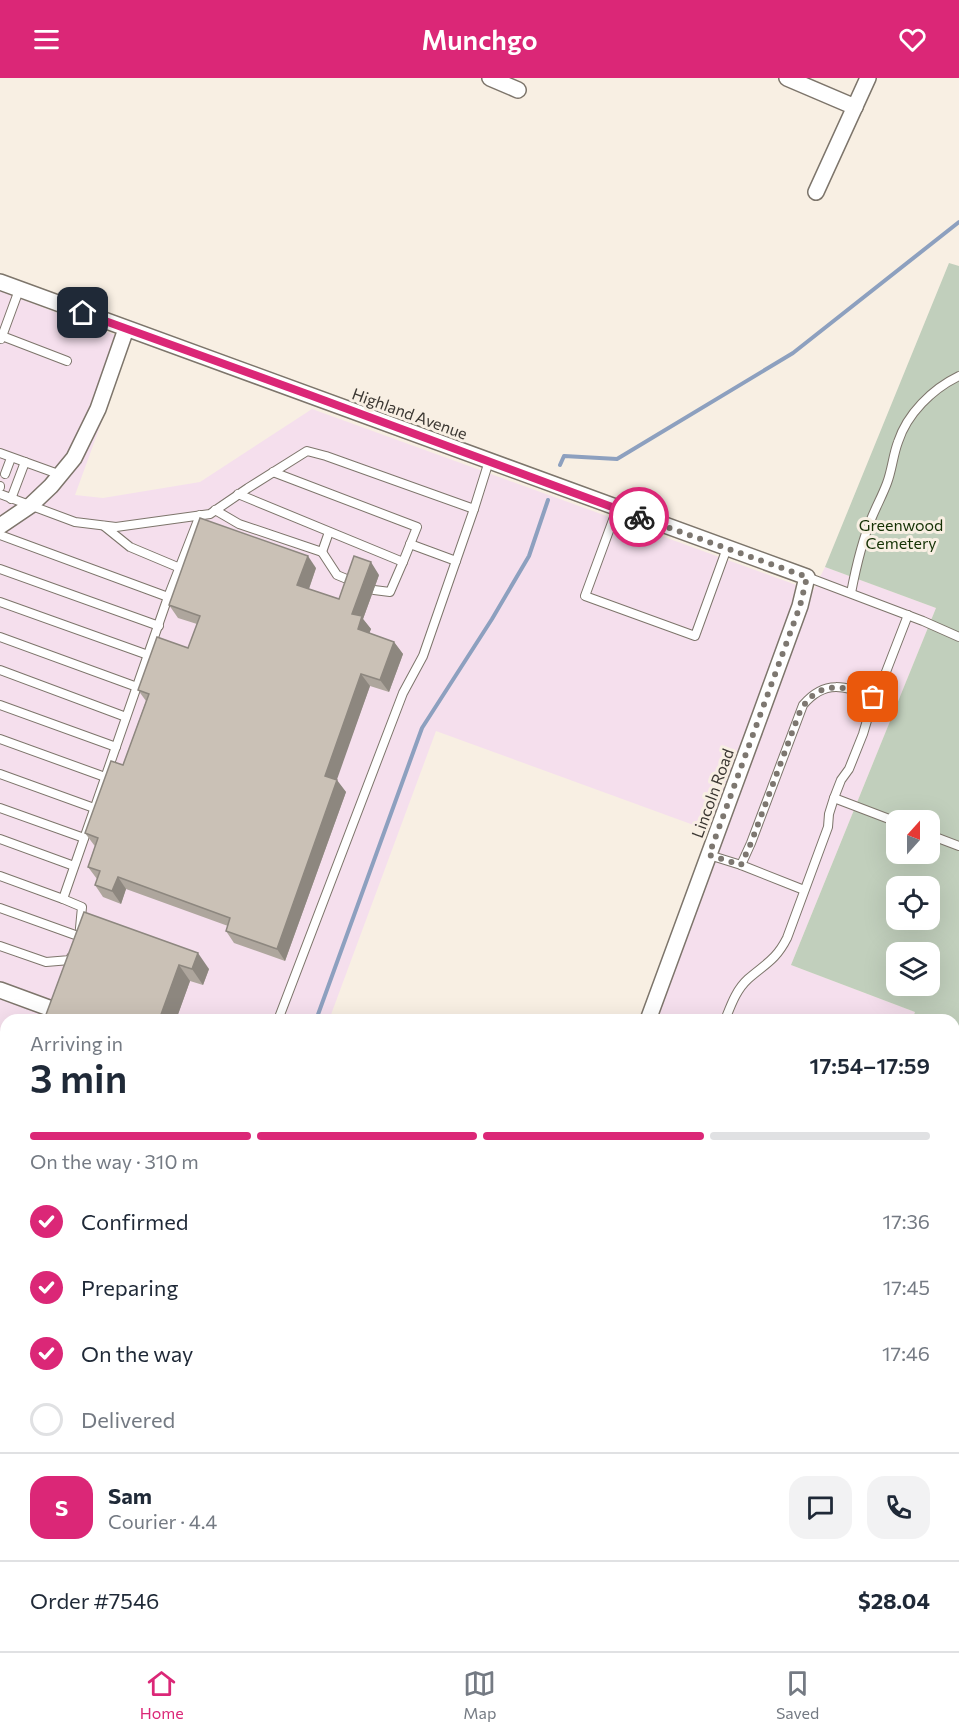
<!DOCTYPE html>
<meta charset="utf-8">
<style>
body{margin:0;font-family:Commissioner,sans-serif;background:#f2f2f3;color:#1f2937;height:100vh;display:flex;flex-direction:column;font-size:22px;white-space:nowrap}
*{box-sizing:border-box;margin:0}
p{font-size:20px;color:#747a83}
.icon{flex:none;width:33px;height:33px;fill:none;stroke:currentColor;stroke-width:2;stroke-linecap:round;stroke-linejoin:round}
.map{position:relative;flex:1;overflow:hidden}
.details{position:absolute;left:0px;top:936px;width:960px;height:638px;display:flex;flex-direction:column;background:#fff;border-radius:18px 18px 0 0;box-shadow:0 6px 24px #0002}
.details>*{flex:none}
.needle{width:39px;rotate:21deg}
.buttons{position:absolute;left:886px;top:732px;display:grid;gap:12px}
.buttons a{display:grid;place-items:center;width:54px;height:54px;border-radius:12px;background:#fff;box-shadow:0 6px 24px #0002;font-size:30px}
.pin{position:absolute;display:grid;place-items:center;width:51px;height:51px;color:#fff;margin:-26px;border-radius:12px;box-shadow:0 3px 9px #0006}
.courier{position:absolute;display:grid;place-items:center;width:60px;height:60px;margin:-30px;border:4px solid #db2777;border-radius:50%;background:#fff;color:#222;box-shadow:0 2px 8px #0007}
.overview em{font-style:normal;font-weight:600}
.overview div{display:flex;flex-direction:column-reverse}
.overview{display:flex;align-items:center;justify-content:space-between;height:102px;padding:0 30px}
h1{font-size:39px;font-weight:600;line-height:45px}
.bar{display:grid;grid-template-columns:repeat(4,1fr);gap:9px 6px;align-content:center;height:72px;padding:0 30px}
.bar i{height:8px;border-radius:4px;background:#e0e1e3}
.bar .current{background:#db2777}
.bar p{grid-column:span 4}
.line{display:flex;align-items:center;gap:15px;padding:0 30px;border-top:2px solid #e0e1e3}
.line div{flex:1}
.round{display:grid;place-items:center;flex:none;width:63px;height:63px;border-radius:18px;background:#f2f2f3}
ol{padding:0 30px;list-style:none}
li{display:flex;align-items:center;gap:18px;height:66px}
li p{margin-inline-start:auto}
li .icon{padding:6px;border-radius:50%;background:#db2777;color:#fff;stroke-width:4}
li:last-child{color:#747a83}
li i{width:33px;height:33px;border:3px solid #e0e1e3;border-radius:50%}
header{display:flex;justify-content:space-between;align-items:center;height:78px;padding:0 30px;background:#db2777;color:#fff;font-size:27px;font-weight:600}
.dock{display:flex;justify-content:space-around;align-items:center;height:84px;border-top:2px solid #e0e1e3;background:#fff;font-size:16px;color:#747a83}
.dock a{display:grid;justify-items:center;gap:3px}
.dock .current{color:#db2777}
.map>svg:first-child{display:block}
</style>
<header><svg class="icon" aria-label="menu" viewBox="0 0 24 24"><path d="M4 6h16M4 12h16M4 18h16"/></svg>Munchgo<svg class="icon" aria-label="heart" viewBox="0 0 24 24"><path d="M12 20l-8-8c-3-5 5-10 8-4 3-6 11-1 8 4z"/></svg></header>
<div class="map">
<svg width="959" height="1573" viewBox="0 0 959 1573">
<rect width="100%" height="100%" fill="#f8efe3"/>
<polygon fill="#f5dfed" points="0,213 131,263 75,417 103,420 200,404 312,331 813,513 825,489 936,530 791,887 915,934 912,942 639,942 710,753 436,653 329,942 6,942 6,1331 0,1346"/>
<polygon fill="#f2e0f1" points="345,1568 426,1568 423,1573 356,1573"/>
<g fill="#c1cfbc" fill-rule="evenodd">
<path d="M949,185L959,188V1275L954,1274V942H912L915,934L791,887L936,530L825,489ZM897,742H930V776H897ZM897,808H930V842H897ZM897,874H930V908H897Z"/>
<polygon points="149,1568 344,1568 356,1573 147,1573"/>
<polygon points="426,1568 932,1568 945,1573 423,1573"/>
</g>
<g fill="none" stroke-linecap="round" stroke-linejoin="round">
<g stroke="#8da0bf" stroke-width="4">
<polyline points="560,387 564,378 617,381 793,275 959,144"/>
<polyline points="316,942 422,650 492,541 529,478 548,422"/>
<polyline points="0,1196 6,1199"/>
<polyline points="0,1320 6,1304"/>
</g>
<defs>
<g id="service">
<polyline points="2,258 67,283"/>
<polyline points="1,261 19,212"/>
<polyline points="0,375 61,397"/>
<polyline points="5,396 11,380"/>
<polyline points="0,409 0,408"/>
<polyline points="0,416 75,444 116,449 210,436 248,410 307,373 326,378 474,431 489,383"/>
<polyline points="238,416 403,484 417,449 273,394"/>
<polyline points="11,421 25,384"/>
<polyline points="617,431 585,518 695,558 727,470"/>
<polyline points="215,432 239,446 322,474 329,454"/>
<polyline points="104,448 130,469 180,490"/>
<polyline points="0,457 168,519 63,821 82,829 80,850"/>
<polyline points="410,466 456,483"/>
<polyline points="322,474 337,497 354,504"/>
<polyline points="0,491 159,548"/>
<polyline points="807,499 923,543 959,559"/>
<polyline points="374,512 390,514 403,484"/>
<path d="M851,515C856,489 862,463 872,439C877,427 883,416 887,405C892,392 893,377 898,364C907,336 932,311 959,298"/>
<polyline points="168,519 200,437"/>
<polyline points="0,524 148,577"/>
<polyline points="0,559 137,609"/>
<polyline points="0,592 126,639"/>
<polyline points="0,627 116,669"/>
<polyline points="0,661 105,699"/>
<polyline points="0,696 94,730"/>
<polyline points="834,720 897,744"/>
<polyline points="0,730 84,760"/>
<polyline points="930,757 959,768"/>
<polyline points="0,761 74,788"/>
<polyline points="709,777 741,787 804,812"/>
<path d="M741,787L751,765L803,627C825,601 845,608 873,619"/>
<polyline points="0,798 63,821"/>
<polyline points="0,830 78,858"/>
<polyline points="0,868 46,884 70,882 71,879"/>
<polyline points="278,942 403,615 423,578 474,431"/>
<path d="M725,942C731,927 736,912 748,901C765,886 776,882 787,860L828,749L829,736L834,720L841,702L849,691L863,656L878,605L884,599L908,537"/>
<polyline points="954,1037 959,1023"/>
<polyline points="0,1057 6,1047"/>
<polyline points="954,1112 959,1115"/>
<polyline points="0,1162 6,1161"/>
<polyline points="308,1568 308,1573"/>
<polyline points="680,1568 684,1573"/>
<polyline points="878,1568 888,1573"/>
<polyline points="177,1573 180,1568"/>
<polyline points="815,1573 816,1568"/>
</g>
<g id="minor">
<polyline points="490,0 518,12"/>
<polyline points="787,0 855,29"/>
<polyline points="816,114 868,0"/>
<polyline points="0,204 807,499 800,528 761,635 648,942"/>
<polyline points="0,448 31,427 51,408 74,380 98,331 126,251"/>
<polyline points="0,912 49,930"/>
<polyline points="411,1573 413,1568"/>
</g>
<g id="tertiary">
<polyline points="0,1344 6,1346"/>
<polyline points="360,1568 372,1573"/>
</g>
</defs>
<use href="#service" stroke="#7d756b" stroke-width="10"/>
<use href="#minor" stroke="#7d756b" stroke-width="18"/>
<use href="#tertiary" stroke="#7d756b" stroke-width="21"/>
<use href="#service" stroke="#fff" stroke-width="8"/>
<use href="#minor" stroke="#fff" stroke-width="15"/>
<use href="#tertiary" stroke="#fff" stroke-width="18"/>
</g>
<g fill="#aea69d">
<polygon points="316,490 309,511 339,521 379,497 363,541 371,551 369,555 394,564 403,576 389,614 370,608 336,702 346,714 285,883 234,865 226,853 228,848 126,811 121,826 103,819 95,807 97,801 88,789 95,768 94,767 85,755 123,687 146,623 138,612 188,570 197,546 178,540 169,527"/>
<polygon points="84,834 209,891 203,907 190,903 176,942 44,942"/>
<polygon points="6,1047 6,1116 0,1114 0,1063"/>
</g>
<g fill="#8d877f">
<polygon points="308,478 316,490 306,519 297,507"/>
<polygon points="371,484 379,497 363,541 371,551 366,564 358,551 352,536"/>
<polygon points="394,564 403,576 389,614 380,602"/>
<polygon points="361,596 370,608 334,710 325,698"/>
<polygon points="337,702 346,714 285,883 277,871"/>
<polygon points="118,799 126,811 121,826 112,813"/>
<polygon points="198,875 209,891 203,907 192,891"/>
<polygon points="179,887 190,903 176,942 159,942"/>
</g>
<g fill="#cac1b6" stroke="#8d877f" stroke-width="1.5">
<polygon points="200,440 308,478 297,507 339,521 354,478 371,484 352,536 362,538 358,551 394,564 380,602 361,596 325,698 337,702 277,871 226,853 230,840 118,799 112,813 95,807 100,793 88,789 98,760 85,755 111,683 123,687 149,616 138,612 157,559 188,570 200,538 169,527"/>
<polygon points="84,834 198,875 192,891 179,887 159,942 44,942"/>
<polygon points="6,1047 6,1104 0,1102 0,1063"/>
</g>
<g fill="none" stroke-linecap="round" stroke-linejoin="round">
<path stroke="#7d7770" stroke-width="6" stroke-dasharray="0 10.8" d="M639,439L807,499L800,528L709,777L741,787L751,765L799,636C816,601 843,607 873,619"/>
<polyline stroke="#db2777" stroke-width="8" points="83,235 307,316 639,439"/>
</g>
<g text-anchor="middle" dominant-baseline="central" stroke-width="6" stroke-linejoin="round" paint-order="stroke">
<g font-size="16" fill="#3b3732" stroke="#f8efe3">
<text transform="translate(410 335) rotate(20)">Highland Avenue</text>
<text transform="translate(712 715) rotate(-70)">Lincoln Road</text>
</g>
<g font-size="16" fill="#143104" stroke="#f8efe3">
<text x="901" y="446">Greenwood<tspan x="901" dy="18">Cemetery</tspan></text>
</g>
</g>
</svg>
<div class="buttons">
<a><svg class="needle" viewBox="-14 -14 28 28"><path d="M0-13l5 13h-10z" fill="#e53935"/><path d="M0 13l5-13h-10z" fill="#747a83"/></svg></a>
<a><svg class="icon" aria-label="locate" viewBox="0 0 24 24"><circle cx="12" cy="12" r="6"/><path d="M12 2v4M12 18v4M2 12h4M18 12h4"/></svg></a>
<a><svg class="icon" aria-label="layers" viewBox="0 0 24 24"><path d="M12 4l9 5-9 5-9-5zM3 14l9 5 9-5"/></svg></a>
</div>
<div class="pin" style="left:873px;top:619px;background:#ea580c"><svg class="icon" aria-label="bag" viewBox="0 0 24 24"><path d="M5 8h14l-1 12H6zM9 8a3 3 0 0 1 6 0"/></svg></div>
<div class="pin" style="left:83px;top:235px;background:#1f2937"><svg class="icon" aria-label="home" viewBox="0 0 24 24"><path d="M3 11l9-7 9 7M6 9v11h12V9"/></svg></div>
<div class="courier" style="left:639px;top:439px"><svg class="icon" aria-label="bike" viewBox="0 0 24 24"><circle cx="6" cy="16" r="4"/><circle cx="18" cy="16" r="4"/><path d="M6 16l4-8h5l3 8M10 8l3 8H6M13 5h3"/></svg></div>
<section class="details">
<div class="overview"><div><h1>3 min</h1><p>Arriving in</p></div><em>17:54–17:59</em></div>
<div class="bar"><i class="current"></i><i class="current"></i><i class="current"></i><i></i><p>On the way · 310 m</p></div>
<ol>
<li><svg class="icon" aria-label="check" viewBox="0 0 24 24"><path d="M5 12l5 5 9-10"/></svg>Confirmed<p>17:36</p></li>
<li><svg class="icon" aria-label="check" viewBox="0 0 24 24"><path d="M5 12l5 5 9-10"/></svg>Preparing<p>17:45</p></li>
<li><svg class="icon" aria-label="check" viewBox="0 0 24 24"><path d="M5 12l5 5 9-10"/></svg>On the way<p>17:46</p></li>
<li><i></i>Delivered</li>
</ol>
<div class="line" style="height:108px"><b class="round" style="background:#db2777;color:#fff">S</b><div><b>Sam</b><p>Courier · 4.4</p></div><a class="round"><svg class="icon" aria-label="chat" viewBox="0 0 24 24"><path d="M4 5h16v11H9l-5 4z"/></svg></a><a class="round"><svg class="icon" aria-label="phone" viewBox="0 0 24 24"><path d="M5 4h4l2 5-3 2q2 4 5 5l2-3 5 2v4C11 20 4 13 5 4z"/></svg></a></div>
<div class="line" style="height:78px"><div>Order #7546</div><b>$28.04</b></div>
</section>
</div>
<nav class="dock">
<a class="current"><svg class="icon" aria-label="home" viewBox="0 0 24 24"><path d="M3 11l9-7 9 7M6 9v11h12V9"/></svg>Home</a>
<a><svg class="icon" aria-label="map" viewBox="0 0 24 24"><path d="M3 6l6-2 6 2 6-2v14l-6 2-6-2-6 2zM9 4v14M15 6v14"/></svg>Map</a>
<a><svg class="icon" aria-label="saved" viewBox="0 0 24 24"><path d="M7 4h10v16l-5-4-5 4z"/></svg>Saved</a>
</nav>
